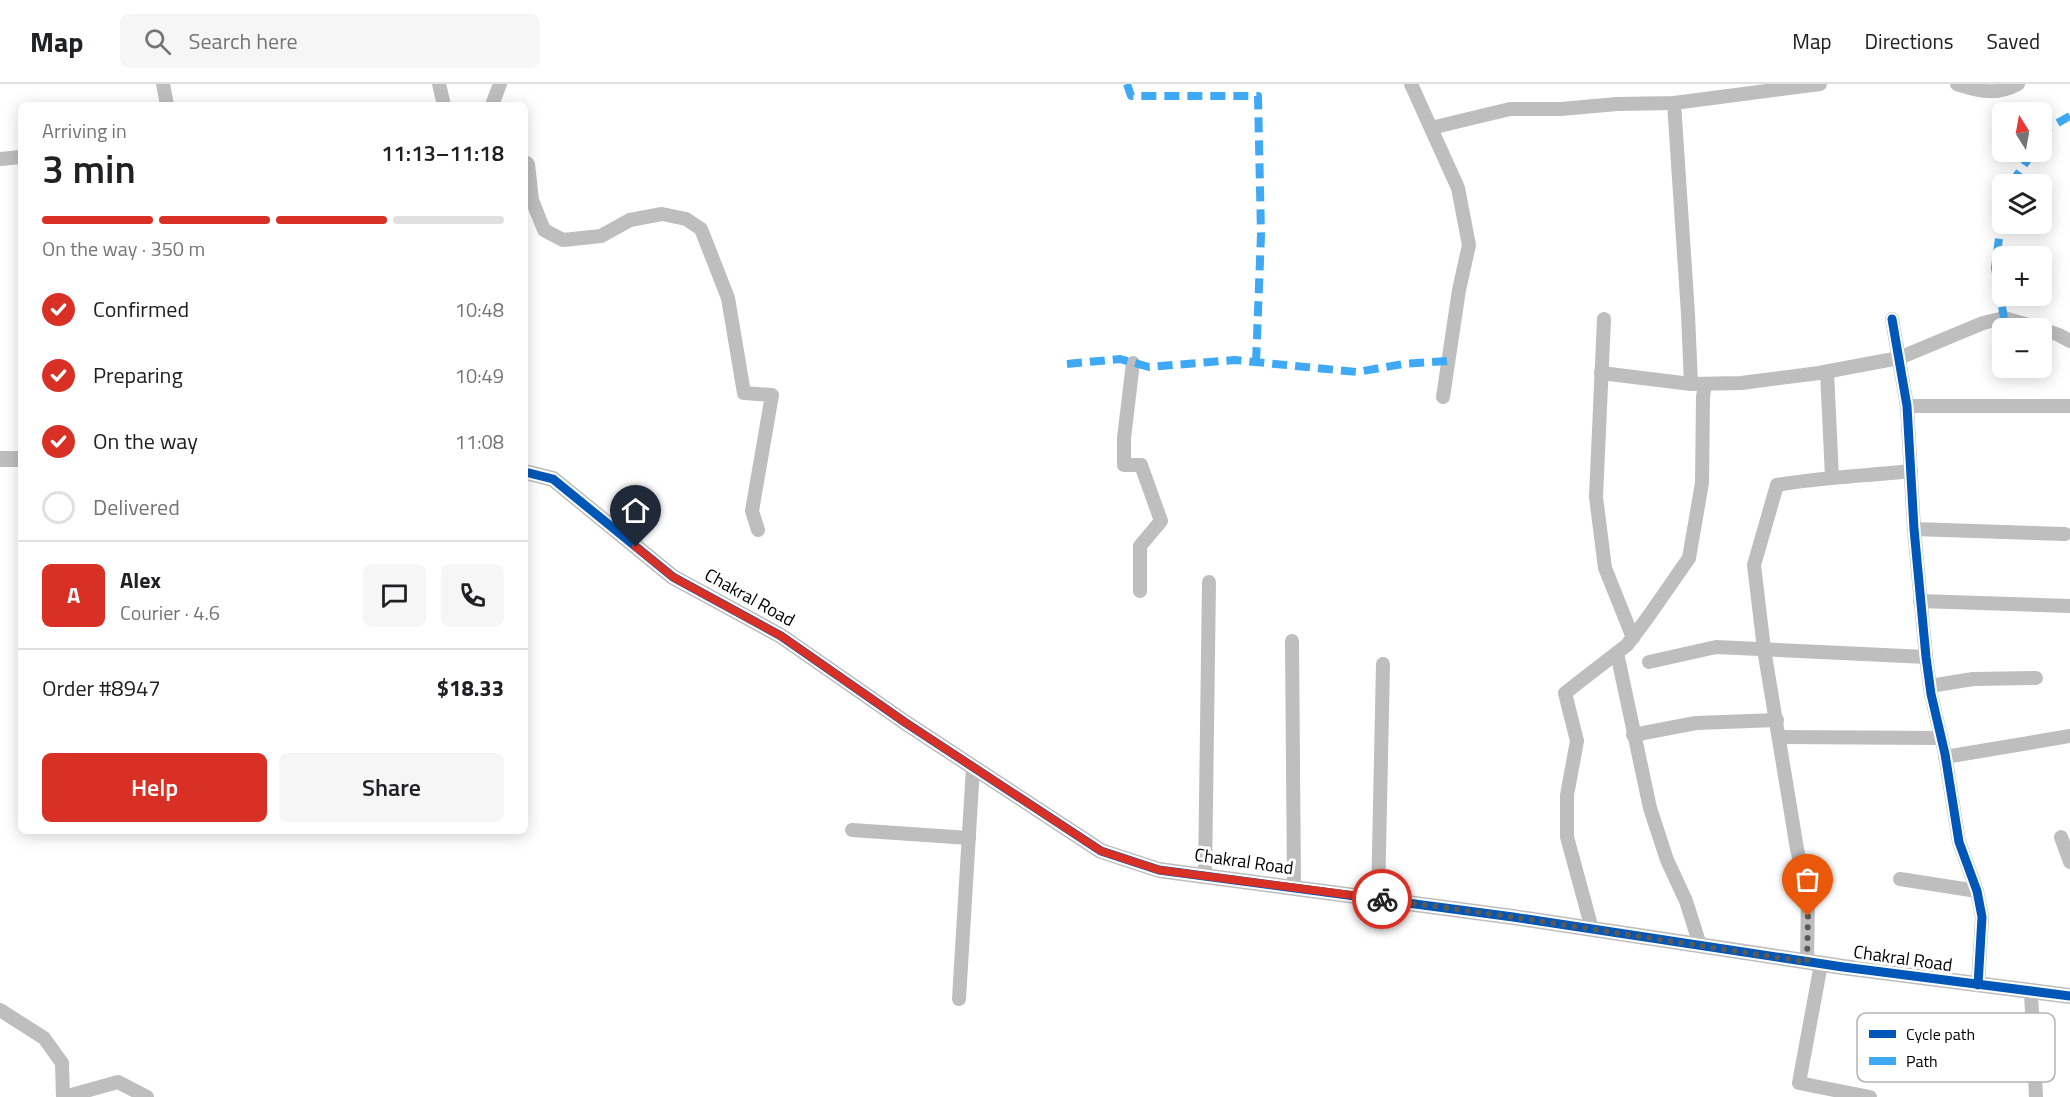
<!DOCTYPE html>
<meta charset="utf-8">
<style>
body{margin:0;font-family:"Titillium Web",sans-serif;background:#f6f6f6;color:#202124;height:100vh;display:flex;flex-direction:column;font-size:22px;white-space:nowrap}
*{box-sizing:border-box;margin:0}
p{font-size:20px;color:#757577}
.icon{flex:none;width:33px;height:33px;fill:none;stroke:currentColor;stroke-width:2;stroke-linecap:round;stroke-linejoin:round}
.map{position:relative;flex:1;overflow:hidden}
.panel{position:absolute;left:18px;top:18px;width:510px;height:732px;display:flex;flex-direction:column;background:#fff;border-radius:9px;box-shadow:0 3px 15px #0003}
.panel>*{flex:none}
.needle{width:39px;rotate:349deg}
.controls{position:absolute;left:1992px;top:18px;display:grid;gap:12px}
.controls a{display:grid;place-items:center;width:60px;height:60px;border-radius:9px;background:#fff;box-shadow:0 3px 15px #0003;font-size:30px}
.pin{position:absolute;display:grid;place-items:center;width:51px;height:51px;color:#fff;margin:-62px -26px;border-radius:50% 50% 50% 0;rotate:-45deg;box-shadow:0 0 6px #0007}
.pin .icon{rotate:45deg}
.courier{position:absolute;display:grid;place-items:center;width:60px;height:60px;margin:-30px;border:4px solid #d93025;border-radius:50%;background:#fff;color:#222;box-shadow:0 2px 8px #0007}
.overview em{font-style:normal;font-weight:600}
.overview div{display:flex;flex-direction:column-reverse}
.overview{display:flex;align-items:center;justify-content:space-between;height:102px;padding:0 24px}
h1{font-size:39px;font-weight:600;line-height:45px}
.bar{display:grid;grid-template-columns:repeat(4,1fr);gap:9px 6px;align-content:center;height:72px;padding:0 24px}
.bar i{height:8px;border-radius:4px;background:#e0e0e0}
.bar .selected{background:#d93025}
.bar p{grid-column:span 4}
.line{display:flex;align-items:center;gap:15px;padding:0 24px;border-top:2px solid #e0e0e0}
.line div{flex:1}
.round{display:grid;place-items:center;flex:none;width:63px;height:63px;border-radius:9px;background:#f6f6f6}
ol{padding:0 24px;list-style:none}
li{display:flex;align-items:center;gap:18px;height:66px}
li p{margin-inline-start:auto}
li .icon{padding:6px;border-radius:50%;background:#d93025;color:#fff;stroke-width:4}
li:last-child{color:#757577}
li i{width:33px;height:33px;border:3px solid #e0e0e0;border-radius:50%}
.primary-button{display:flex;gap:12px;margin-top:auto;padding:12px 24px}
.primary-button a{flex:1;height:69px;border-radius:9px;background:#d93025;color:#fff;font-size:24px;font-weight:600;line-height:69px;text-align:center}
.primary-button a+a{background:#f6f6f6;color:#202124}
header{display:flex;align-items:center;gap:36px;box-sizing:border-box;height:84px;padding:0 30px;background:#fff;border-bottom:2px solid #e0e0e0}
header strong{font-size:28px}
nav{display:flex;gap:33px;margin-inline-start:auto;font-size:21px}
.search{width:420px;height:54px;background:#f6f6f6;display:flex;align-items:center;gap:15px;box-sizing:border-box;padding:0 21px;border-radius:9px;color:#757577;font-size:22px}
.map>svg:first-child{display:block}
</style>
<header>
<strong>Map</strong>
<div class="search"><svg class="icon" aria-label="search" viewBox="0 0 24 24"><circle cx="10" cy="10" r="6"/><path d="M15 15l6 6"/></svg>Search here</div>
<nav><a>Map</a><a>Directions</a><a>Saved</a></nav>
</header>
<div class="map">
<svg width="2070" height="1013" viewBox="0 0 2070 1013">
<rect width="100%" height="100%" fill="#fff"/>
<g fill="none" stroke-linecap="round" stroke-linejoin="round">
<g stroke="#bebebe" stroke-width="14">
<polyline points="163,0 167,21"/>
<polyline points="439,0 444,21"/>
<polyline points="1411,0 1458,104 1469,161 1459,206 1443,313"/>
<path d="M1957,0C1978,7 1997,12 2018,0"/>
<polyline points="1674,19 1688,230 1691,300"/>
<polyline points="492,21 500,0"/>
<polyline points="1431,44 1510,25 1561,25 1617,20 1674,19 1820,0"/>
<polyline points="0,75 21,73"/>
<polyline points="525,78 528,80 532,116 544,146 563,156 601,152 630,136 662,130 686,135 701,145 728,214 744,309 772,311 752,427 758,446"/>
<polyline points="1604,235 1596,413 1605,484 1633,554"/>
<polyline points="1892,235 1907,322 1914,445 1926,573 1931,610 1945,670 1959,758 1977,807 1982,833 1978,901"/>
<polyline points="2042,245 2059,251 2070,257"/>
<polyline points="1133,279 1124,354 1124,381 1141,381 1161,437 1140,462 1140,507"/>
<polyline points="1827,288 1832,393"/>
<polyline points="1601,289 1691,300 1741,299 1819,289 1899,274 1983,239 2004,234 2039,244"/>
<polyline points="1907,322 2070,322"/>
<polyline points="1914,445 2065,450"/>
<polyline points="1920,517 2070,522"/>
<polyline points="1292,557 1294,803"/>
<polyline points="1617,569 1650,724 1667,776 1686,817 1700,861"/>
<polyline points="1649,578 1716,563 1926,573"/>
<polyline points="1930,602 1973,595 2036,594"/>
<polyline points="1633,651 1696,639 1777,636"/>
<polyline points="1780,653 1941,654"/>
<polyline points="1945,673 2070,652"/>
<polyline points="852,746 969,754"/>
<polyline points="2061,753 2070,778"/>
<polyline points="1205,792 1209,498"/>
<polyline points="1900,795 1977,807"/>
<polyline points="1378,815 1383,580"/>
<polyline points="1592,845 1567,753 1567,711 1577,657 1565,609 1627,561 1648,533 1689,474 1702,399 1703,313 1705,300"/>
<path d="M1807,878L1808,810L1797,765L1764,565L1754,481L1777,401C1822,393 1866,392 1911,387"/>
<polyline points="1821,880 1799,999 1870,1013"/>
<polyline points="2031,908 2036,1013"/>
<polyline points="959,915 973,683"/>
<polyline points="0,926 44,954 62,979 63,1013"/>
<polyline points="64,1013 118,998 147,1013"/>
</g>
<g stroke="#bebebe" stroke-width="16">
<polyline points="0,375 21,375"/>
<polyline points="525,388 553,395 673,493 781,552 906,639 1101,767 1159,786 1513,833 1843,883 2070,912"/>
</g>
<g stroke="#3fa9f5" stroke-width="8" stroke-dasharray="15 8" stroke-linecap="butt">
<polyline points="1127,0 1131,12 1258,12 1261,150 1256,279"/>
<polyline points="2042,55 2049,44 2070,32"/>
<polyline points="2011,100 2033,68"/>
<polyline points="2002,132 1995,184 2004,234"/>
<polyline points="1067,280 1120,275 1149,283 1235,276 1357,288 1403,280 1448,277"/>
</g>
<defs>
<g id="cycleway">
<polyline points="1892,235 1907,322 1914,445 1926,573 1931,610 1945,670 1959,758 1977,807 1982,833 1978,901"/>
<polyline points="525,388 553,395 673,493 781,552 906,639 1101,767 1159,786 1513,833 1843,883 2070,912"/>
</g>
</defs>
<use href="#cycleway" stroke="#fff" stroke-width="13"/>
<use href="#cycleway" stroke="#0057b8" stroke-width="9"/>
</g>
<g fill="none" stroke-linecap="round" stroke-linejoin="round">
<polyline stroke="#595959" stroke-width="6" stroke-dasharray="0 10.8" points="1382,815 1513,833 1807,878 1808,832"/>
<polyline stroke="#d93025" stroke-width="8" points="636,463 673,493 781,552 906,639 1101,767 1159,786 1382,815"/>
</g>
<g text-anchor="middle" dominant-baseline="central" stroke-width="6" stroke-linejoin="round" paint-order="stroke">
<g font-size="18" fill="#000" stroke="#fff">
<text transform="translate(750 513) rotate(29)">Chakral Road</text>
<text transform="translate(1244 777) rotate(8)">Chakral Road</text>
<text transform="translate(1903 874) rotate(8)">Chakral Road</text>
</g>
</g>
<rect x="1857" y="929" width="198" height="69" rx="9" fill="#fff" stroke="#b2b2b2" stroke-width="1.5"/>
<rect x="1869" y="946" width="27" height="8" fill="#0057b8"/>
<rect x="1869" y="973" width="27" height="8" fill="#3fa9f5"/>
<g font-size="16" fill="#000">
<text x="1906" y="956">Cycle path</text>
<text x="1906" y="983">Path</text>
</g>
</svg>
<div class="controls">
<a><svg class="needle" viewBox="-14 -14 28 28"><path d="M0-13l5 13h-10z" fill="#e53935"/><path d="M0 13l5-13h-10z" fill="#757577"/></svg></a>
<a><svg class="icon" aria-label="layers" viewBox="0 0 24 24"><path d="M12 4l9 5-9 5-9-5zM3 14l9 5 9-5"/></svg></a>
<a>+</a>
<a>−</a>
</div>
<div class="pin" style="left:1808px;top:832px;background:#ea580c"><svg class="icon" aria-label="bag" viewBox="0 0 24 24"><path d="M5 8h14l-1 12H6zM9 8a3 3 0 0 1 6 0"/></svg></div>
<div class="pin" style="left:636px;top:463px;background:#1f2937"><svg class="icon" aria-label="home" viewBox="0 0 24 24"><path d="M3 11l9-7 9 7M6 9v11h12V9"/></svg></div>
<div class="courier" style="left:1382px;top:815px"><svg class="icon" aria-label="bike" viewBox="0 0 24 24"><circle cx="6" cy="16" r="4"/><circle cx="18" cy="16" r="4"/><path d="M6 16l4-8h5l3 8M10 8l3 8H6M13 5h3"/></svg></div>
<section class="panel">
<div class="overview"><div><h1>3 min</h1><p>Arriving in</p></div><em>11:13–11:18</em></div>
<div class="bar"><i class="selected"></i><i class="selected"></i><i class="selected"></i><i></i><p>On the way · 350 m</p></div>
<ol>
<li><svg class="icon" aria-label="check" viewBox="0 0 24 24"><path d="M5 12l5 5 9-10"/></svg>Confirmed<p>10:48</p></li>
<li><svg class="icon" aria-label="check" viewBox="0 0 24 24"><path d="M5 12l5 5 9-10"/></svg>Preparing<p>10:49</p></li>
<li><svg class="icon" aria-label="check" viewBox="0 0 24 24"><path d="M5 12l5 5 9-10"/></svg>On the way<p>11:08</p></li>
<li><i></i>Delivered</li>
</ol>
<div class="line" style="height:108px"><b class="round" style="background:#d93025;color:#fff">A</b><div><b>Alex</b><p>Courier · 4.6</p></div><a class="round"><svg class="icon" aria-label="chat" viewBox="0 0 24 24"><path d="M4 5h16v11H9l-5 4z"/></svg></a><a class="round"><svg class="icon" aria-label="phone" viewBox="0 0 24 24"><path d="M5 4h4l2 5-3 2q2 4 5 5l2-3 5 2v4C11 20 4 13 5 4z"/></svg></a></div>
<div class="line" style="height:78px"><div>Order #8947</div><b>$18.33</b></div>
<div class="primary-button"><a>Help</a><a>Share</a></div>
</section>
</div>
